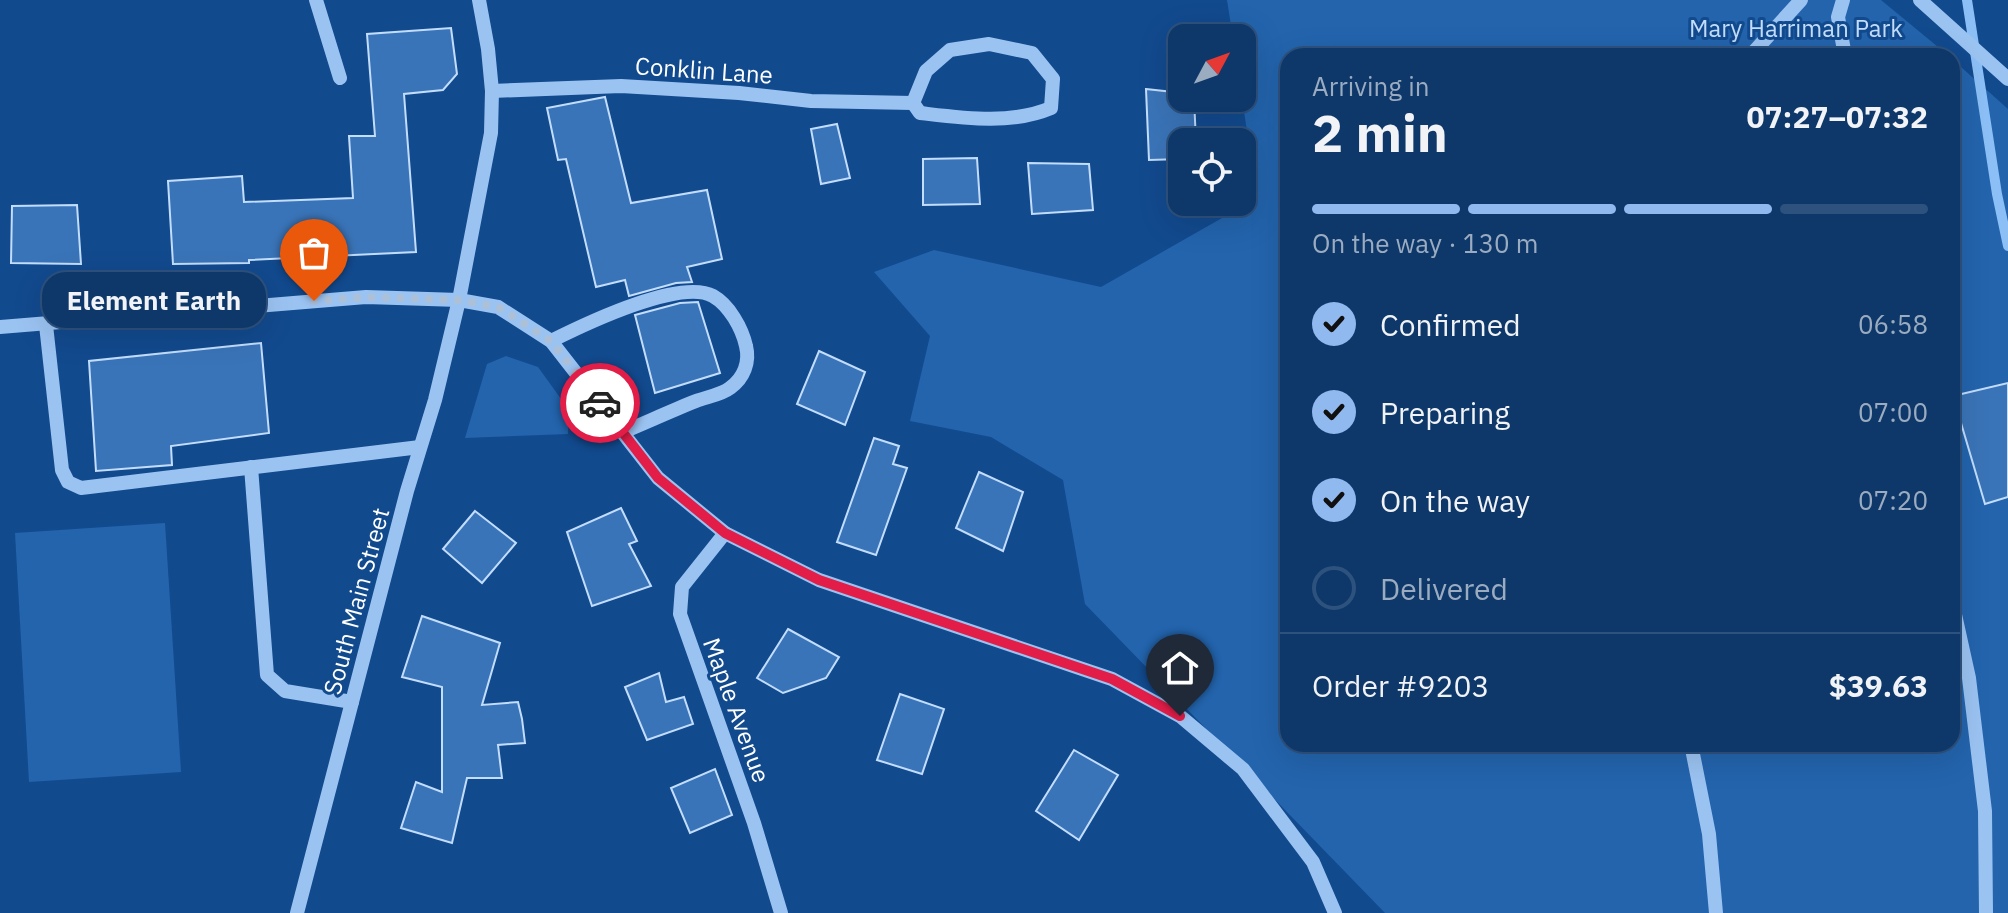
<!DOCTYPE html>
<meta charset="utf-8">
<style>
body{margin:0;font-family:"IBM Plex Sans",sans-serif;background:#173f70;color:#f1f3f6;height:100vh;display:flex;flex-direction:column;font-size:30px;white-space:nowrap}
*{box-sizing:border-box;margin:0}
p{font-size:26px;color:#9bacc1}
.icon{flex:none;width:44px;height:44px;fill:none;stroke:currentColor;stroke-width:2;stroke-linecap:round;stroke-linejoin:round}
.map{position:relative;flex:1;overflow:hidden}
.panel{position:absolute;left:1280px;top:48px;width:680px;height:704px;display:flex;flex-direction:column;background:#0e386a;border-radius:24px;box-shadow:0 8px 32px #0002,0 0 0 2px #2e527e}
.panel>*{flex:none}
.needle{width:52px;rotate:49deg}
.tools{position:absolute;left:1168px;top:24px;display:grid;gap:16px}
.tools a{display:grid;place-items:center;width:88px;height:88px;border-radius:16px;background:#0e386a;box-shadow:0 8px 32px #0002,0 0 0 2px #2e527e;font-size:40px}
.pin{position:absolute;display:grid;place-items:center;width:68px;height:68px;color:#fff;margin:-82px -34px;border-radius:50% 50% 50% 0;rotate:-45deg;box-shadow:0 0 8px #0007}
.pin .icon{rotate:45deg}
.courier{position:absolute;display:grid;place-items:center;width:80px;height:80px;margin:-40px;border:6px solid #e11d48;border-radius:50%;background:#fff;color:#222;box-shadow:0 2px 10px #0007}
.bubble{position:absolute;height:56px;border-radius:24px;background:#0e386a;box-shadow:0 8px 32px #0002,0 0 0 2px #2e527e;font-size:26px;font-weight:700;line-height:56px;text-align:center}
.head em{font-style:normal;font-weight:700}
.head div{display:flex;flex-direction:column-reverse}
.head{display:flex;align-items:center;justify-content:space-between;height:136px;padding:0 32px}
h1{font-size:52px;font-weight:700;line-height:60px}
.bar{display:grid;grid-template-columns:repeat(4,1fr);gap:12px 8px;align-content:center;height:96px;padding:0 32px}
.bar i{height:10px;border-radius:6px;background:#2e527e}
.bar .on{background:#90b9f0}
.bar p{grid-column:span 4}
.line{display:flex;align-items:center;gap:20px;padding:0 32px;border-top:2px solid #2e527e}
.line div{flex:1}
ol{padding:0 32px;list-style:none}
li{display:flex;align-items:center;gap:24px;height:88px}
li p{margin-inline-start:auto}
li .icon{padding:8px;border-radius:50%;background:#90b9f0;color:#111;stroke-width:4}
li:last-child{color:#9bacc1}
li i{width:44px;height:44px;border:4px solid #2e527e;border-radius:50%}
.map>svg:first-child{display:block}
</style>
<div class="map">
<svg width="2008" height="913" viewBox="0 0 2008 913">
<rect width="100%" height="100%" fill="#124a8e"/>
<g fill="#2364ad">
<polygon points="1227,0 1881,0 1949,56 1288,56 1288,744 1952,744 1952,59 2008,109 2008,913 1385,913 1085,604 1063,480 991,437 910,421 930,336 874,272 934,250 1101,287 1257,198 1242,98 1242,38 1233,38"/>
<polygon points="506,356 538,367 569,410 568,434 465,438 487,364"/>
<polygon points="165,523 181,772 29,782 15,533"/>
</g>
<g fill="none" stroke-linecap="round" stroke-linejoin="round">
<polyline stroke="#8cbff5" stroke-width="10" points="1967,0 1997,194 2008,246"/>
</g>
<g fill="#3a74b8" stroke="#c2ddfd" stroke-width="2">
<polygon points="451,28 457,74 443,90 404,94 416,252 249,260 249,263 173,264 168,181 242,176 244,202 353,198 349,136 375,136 367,34"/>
<polygon points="1146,89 1182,93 1182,98 1194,98 1196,142 1182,142 1182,159 1149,160"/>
<polygon points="605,97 631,203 707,190 722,259 687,267 692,282 676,283 629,296 625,280 596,287 566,159 558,160 547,108"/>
<polygon points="837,124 850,178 821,184 811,129"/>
<polygon points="977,158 980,204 923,205 923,159"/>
<polygon points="1028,163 1089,164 1093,210 1032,214"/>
<polygon points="77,205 81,264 11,263 12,206"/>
<polygon points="698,302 720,373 655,393 635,315 680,303"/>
<polygon points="261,343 269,433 171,446 172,465 96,471 89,361"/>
<polygon points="819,351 865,372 845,425 797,404"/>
<polygon points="2008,383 2008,497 1985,504 1953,396"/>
<polygon points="874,438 899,446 893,464 907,468 876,555 837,542"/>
<polygon points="979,472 1023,492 1003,551 956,528"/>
<polygon points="621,508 637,541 629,544 651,586 592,606 567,532"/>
<polygon points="475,511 516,543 482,583 443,549"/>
<polygon points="422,616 500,643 482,705 518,702 522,719 525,743 498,745 502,778 467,778 452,843 401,828 416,782 442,792 442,687 402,677"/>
<polygon points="788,629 839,657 826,678 783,693 757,678"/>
<polygon points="659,673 666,702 684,697 693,724 647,740 625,687"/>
<polygon points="900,694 944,709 922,774 877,760"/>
<polygon points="1074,750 1118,775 1079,840 1036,811"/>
<polygon points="715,769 732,815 690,833 671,788"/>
</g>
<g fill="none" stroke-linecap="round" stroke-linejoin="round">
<g stroke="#9bc3f2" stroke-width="14">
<polyline points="316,0 340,78"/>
<polyline points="1843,0 1838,17 1845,56"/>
<polyline points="1920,0 2008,79"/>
<path d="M989,44L1032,53L1053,79L1051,108C1011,125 963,118 920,113L913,103L926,71L950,50Z"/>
<polyline points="1750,56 1801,0"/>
<polyline points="492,91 621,86 739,93 811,101 913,103"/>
<polyline points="46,325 62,470 68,482 81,488 420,447"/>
<polyline points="0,327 366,297 459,300 498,307 551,341 658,478 725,533 819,580 1112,679 1180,716 1243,769 1313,862 1335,913"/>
<path d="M551,341C583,325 680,278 713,296C729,305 742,328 746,346C750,362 744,378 730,388C721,395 706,397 696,401C671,411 647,422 623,432"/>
<polyline points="251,467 267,675 285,691 352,702"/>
<polyline points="725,533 682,587 680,614 754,823 781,913"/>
<polyline points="1952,601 1969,678 1985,811 1986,913"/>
<polyline points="1691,744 1709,834 1716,913"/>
<polyline points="297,913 407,491 435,400 459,300 491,133 492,91 488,49 479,0"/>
</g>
</g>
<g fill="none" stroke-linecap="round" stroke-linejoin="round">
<polyline stroke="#acc0d7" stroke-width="8" stroke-dasharray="0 14.4" points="314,301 366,297 459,300 498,307 551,341 600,403"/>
<polyline stroke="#e11d48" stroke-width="10" points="600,403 658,478 725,533 819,580 1112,679 1180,716"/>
</g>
<g text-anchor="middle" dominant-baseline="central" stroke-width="6" stroke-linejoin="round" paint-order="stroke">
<g font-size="24" fill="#c2ddfd" stroke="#124a8e">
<text x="1796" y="28">Mary Harriman Park</text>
</g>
<g font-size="24" fill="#fff" stroke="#124a8e">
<text transform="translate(704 70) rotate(4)">Conklin Lane</text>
<text transform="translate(356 601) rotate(-75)">South Main Street</text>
<text transform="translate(737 710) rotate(70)">Maple Avenue</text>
</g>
</g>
</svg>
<div class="tools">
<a><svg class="needle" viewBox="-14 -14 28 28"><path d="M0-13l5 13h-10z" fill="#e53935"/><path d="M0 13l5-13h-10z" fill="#9bacc1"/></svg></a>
<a><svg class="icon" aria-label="locate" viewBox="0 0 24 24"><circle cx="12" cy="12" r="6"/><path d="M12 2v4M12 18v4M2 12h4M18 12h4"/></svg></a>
</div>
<div class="pin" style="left:314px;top:301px;background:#ea580c"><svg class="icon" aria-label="bag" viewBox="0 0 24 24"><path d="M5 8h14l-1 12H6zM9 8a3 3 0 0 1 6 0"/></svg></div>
<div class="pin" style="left:1180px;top:716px;background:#1f2937"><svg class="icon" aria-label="home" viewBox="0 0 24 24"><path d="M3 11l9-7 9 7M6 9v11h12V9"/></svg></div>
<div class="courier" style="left:600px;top:403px"><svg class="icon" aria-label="car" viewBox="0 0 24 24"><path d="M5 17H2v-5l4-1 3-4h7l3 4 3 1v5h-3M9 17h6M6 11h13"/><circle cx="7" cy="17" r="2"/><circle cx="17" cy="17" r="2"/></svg></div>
<div class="bubble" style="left:42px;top:272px;width:224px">Element Earth</div>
<section class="panel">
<div class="head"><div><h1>2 min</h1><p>Arriving in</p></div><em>07:27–07:32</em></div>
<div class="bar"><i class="on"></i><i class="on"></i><i class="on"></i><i></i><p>On the way · 130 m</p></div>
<ol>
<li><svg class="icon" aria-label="check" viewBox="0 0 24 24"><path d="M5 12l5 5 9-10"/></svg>Confirmed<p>06:58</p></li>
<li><svg class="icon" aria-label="check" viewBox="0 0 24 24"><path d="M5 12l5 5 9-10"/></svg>Preparing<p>07:00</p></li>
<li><svg class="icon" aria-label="check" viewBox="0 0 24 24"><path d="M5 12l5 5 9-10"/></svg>On the way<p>07:20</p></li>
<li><i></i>Delivered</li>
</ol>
<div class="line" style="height:104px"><div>Order #9203</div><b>$39.63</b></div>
</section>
</div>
